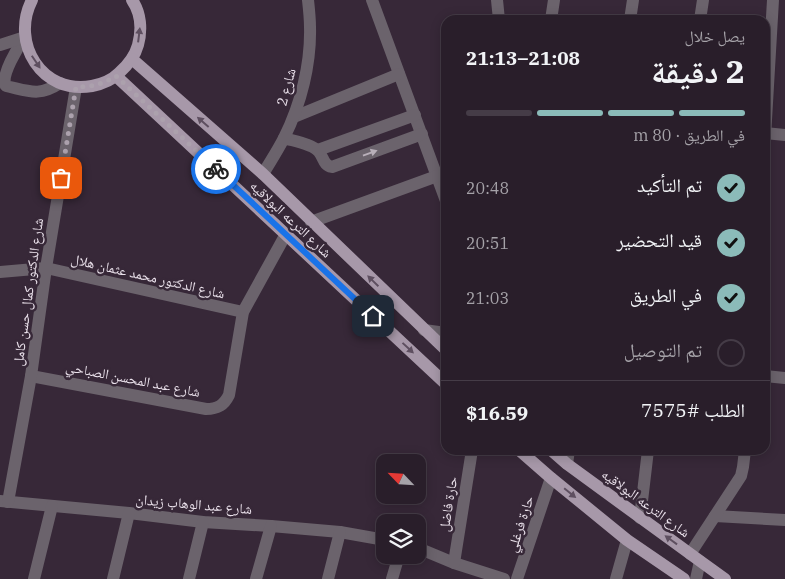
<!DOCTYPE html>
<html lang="ar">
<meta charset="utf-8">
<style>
body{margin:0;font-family:"IBM Plex Serif","Noto Naskh Arabic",serif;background:#352b36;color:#f1f3f6;direction:rtl;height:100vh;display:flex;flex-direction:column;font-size:19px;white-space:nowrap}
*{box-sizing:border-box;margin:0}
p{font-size:16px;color:#a5a2a8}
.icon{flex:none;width:28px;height:28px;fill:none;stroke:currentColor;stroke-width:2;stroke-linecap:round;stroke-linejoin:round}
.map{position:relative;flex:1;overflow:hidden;direction:ltr}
.panel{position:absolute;left:441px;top:15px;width:329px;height:440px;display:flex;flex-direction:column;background:#291e2a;border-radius:15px;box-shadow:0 2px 12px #0003,0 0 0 1px #453c47;direction:rtl}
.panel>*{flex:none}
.needle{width:32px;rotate:295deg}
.fabs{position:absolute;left:376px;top:454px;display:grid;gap:10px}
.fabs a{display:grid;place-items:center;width:50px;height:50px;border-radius:10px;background:#291e2a;box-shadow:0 2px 12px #0003,0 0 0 1px #453c47;font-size:25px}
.pin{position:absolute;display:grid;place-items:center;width:42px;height:42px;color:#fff;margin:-21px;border-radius:10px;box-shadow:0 2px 8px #0006}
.courier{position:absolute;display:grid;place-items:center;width:50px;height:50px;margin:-25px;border:4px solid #1a73e8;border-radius:50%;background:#fff;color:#222;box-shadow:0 1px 6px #0007}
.head em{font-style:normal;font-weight:700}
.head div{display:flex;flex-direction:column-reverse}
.head{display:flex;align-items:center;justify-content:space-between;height:85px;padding:0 25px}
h1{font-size:32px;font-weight:700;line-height:38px}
.bar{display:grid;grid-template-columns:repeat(4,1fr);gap:8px 5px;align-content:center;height:60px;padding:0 25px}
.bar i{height:6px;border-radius:4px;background:#453c47}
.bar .selected{background:#8bbbb9}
.bar p{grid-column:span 4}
.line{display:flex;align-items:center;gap:12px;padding:0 25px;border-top:1px solid #453c47}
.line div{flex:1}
ol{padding:0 25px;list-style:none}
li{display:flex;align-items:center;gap:15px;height:55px}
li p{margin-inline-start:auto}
li .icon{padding:5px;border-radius:50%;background:#8bbbb9;color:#111;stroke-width:4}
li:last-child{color:#a5a2a8}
li i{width:28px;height:28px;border:2px solid #453c47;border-radius:50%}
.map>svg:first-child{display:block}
</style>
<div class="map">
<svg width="785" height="579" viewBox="0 0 785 579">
<rect width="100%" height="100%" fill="#372838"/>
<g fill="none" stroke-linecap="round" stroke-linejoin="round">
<g stroke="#6b636c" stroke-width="12">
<polyline points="372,0 446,201"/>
<polyline points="497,0 499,20"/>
<polyline points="551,20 554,0"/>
<polyline points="630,20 633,0"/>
<polyline points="700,20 703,0"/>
<path d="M25,37C18,47 0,76 6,86C29,91 39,97 60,83"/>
<polyline points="0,45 25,37"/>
<polyline points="294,117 399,74"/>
<polyline points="765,133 785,135"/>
<polyline points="765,137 773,0"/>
<path d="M284,138C293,141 313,144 319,152C324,158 323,165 332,167L422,134"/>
<polyline points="318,150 415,115"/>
<path d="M263,174C270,162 278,150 284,138C301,104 311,64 310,27C310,18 309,9 308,0"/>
<polyline points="311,222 437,176"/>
<polyline points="0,272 46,268 243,312"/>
<polyline points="424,330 446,333"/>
<path d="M31,376L206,409C218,409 224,405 229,395L243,312L286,234"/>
<polyline points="765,376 785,378"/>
<polyline points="567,464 569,450"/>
<polyline points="0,501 129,513 203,522 271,526 340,532 385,540"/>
<polyline points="8,502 31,376 46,268 76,87"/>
<polyline points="715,516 785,520"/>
<polyline points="640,518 648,450"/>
<polyline points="418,548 454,563 504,579"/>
<polyline points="690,554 741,476 743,467 745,450"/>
<polyline points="454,563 472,450"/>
<polyline points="34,579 52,506"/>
<polyline points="113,579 129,513"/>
<polyline points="189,579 203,522"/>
<polyline points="256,579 271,526"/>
<polyline points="328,579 340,532"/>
<polyline points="392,579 399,555"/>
<polyline points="517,579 551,478"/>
<polyline points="616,579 627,540"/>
<polyline points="696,579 700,561"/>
</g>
<g stroke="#a798a9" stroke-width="12">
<path d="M32,0C10,43 42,95 92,86C102,84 112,80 119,73C128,65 135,56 138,45C142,30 141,13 132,0"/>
<polyline points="132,59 263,174 446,350"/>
<polyline points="116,76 446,384"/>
<polyline points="519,450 551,478 627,540 684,579"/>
<polyline points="551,450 567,464 700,561 725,579"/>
</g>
</g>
<defs><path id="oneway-solid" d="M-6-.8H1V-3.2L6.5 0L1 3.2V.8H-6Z" transform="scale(1.25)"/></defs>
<g fill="#5e4f60">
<use href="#oneway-solid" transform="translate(139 35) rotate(-83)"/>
<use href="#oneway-solid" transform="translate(36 62) rotate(56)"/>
<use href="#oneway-solid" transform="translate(203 122) rotate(-139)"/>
<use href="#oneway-solid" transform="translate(373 281) rotate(-136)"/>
<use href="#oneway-solid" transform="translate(408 348) rotate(43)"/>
<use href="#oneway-solid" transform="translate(570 493) rotate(39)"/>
<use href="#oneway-solid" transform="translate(671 540) rotate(-144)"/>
</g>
<use fill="#b8afb9" href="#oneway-solid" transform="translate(370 153) rotate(-20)"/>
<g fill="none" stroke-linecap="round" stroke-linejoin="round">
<path stroke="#aca1ad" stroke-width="5" stroke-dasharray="0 9" d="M61,178L76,87C91,87 103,84 116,76L216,169"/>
<polyline stroke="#1a73e8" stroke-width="6" points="216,169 373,316"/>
</g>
<g text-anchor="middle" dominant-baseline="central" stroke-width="5" stroke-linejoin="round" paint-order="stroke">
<g font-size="14" fill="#ebe2ec" stroke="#372838">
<text transform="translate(286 87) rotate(-75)">شارع 2</text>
<text transform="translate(291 219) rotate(43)">شارع الترعه البولاقيه</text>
<text transform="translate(148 276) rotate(13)">شارع الدكتور محمد عثمان هلال</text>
<text transform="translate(28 292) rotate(-82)">شارع الدكتور كمال حسن كامل</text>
<text transform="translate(133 379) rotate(11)">شارع عبد المحسن الصباحي</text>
<text transform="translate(646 503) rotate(36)">شارع الترعه البولاقيه</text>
<text transform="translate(194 504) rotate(5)">شارع عبد الوهاب زيدان</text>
<text transform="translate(448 504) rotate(-81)">حارة فاضل</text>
<text transform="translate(520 524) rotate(-72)">حارة فرغلي</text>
</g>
</g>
</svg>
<div class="fabs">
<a><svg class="needle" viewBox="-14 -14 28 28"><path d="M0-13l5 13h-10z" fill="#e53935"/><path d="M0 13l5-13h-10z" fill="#a5a2a8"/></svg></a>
<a><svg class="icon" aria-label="layers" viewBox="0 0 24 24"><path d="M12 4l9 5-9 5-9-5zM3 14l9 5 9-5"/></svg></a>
</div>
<div class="pin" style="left:61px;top:178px;background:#ea580c"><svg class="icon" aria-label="bag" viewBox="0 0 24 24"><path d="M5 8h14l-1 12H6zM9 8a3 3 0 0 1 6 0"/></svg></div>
<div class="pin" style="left:373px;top:316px;background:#1f2937"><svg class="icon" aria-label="home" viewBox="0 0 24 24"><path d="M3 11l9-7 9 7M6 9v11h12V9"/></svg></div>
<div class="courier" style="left:216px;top:169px"><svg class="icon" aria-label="bike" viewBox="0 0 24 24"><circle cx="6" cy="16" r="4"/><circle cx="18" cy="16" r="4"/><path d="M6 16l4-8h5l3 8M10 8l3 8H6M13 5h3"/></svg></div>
<section class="panel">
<div class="head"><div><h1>2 دقيقة</h1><p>يصل خلال</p></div><em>21:08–21:13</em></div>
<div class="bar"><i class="selected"></i><i class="selected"></i><i class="selected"></i><i></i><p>في الطريق · 80 m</p></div>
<ol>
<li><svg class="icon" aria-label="check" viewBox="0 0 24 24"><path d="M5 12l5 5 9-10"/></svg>تم التأكيد<p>20:48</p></li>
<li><svg class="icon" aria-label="check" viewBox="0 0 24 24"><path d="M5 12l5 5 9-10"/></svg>قيد التحضير<p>20:51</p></li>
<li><svg class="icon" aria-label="check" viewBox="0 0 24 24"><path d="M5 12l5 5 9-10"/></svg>في الطريق<p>21:03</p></li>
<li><i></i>تم التوصيل</li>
</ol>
<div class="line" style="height:65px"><div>الطلب #7575</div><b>$16.59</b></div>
</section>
</div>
